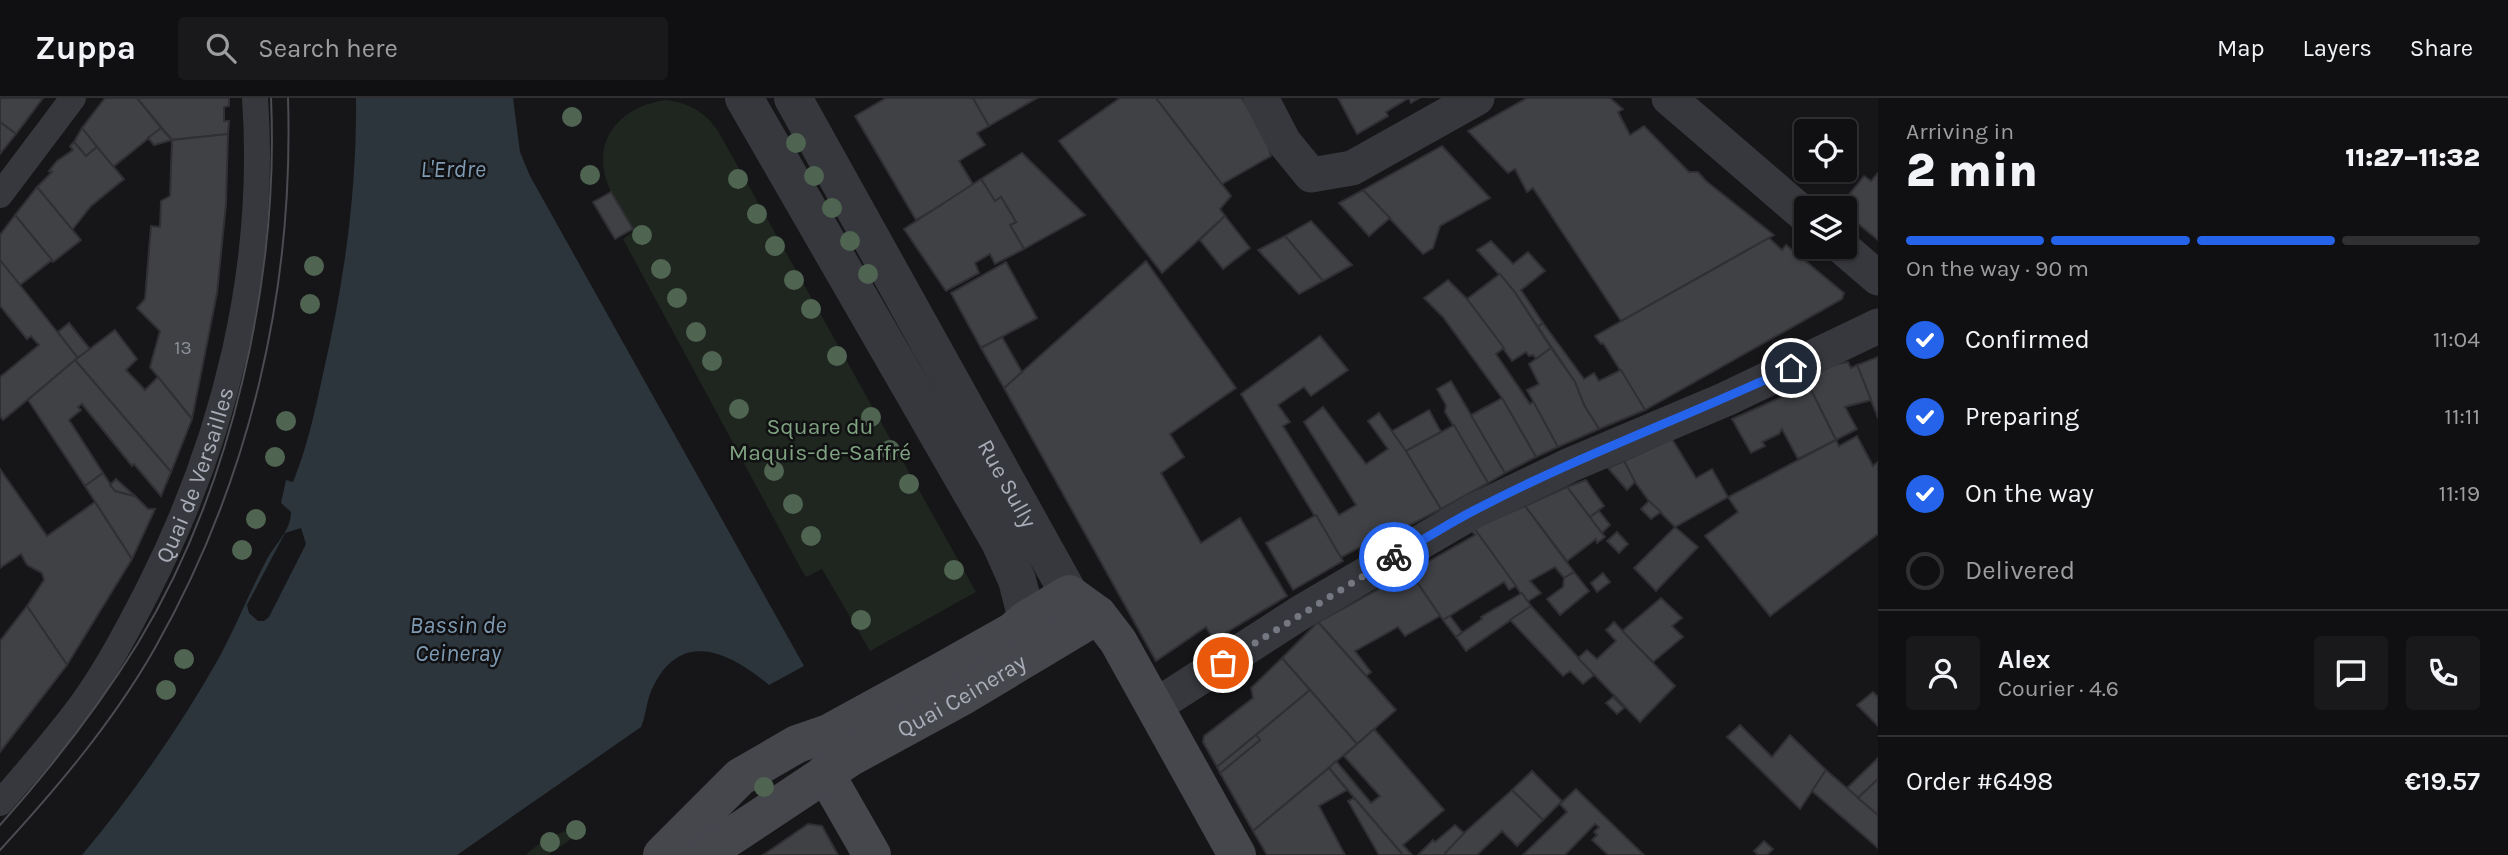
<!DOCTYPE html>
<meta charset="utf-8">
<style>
body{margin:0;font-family:Karla,sans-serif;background:#19191b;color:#f1f3f6;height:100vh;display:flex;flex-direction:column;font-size:26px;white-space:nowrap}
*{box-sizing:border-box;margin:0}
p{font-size:23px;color:#9c9d9f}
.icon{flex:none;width:38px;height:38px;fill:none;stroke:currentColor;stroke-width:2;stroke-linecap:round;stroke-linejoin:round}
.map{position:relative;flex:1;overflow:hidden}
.details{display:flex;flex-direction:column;background:#101012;width:630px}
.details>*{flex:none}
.buttons{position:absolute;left:1794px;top:21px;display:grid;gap:14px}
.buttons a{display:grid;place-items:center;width:63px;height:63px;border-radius:7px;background:#101012;box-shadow:0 2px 5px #0004,0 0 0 2px #303032;font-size:35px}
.pin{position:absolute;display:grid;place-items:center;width:60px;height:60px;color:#fff;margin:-30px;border:4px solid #fff;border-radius:50%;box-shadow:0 2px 7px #0007}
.courier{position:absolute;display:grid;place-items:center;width:70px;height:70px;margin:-35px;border:5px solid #2563eb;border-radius:50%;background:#fff;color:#222;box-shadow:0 2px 9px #0007}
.overview em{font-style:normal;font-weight:800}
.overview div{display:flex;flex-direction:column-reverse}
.overview{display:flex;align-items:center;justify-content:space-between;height:119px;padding:0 28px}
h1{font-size:46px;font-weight:800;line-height:52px}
.bar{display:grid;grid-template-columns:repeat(4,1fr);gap:10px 7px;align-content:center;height:84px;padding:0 28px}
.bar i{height:9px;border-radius:5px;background:#303032}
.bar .active{background:#2563eb}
.bar p{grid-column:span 4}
.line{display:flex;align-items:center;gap:18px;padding:0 28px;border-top:2px solid #303032}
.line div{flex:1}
.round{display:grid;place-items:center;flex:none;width:74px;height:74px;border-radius:7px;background:#19191b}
ol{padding:0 28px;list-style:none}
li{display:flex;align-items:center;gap:21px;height:77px}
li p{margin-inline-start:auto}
li .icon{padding:7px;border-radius:50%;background:#2563eb;color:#fff;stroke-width:4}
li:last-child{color:#9c9d9f}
li i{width:38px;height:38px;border:4px solid #303032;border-radius:50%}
header{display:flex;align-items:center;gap:42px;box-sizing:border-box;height:98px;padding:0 35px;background:#101012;border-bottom:2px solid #303032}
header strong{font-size:33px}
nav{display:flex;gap:38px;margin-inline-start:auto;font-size:24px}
.search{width:490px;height:63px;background:#19191b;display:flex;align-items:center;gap:18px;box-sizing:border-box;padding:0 24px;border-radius:7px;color:#9c9d9f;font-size:26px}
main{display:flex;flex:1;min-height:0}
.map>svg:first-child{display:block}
</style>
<header>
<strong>Zuppa</strong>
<div class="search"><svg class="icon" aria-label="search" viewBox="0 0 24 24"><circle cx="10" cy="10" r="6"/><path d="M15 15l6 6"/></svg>Search here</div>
<nav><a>Map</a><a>Layers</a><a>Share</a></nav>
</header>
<main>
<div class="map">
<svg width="1878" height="757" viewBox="0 0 1878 757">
<rect width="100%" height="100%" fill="#161618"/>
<g fill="#1e261f">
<path d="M666,2C689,5 705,14 718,33L976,494L870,553L822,471L806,479L800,469L623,141L633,134C624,117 612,100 606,81C593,37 625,7 666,2Z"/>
<path d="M581,729L587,730L548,757H526C541,742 560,733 581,729Z"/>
</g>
<path fill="#2c353c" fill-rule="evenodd" d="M356,0H513L520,54L530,78L804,568L769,587C732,556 683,530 654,587C646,601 647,615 641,629L457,757H82C134,695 180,629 220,558C237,526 250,493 267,461C275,446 291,433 291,414L281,405L286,382L293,384C307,350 315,313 323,276C344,185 357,94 356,0ZM301,430L306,446L269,519L264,523H258L249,515L247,507L285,435Z"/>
<g fill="#404145" stroke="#303034" stroke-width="2">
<polygon points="0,0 43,0 16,36 0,24"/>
<polygon points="105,0 137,0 161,30 113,69 82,30"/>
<polygon points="137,0 229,0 229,8 224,9 224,23 229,23 228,36 172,42"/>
<polygon points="886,0 973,0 989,28 977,35 985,47 959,63 974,88 916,122 855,18"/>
<polygon points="973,0 1037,0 989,28"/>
<polygon points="1120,0 1156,0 1231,98 1220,111 1225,118 1162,175 1059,43"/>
<polygon points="1156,0 1242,0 1266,40 1271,58 1222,86"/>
<polygon points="1338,0 1419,0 1411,5 1409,0 1386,14 1388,18 1357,36"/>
<polygon points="1527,0 1610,0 1623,11 1618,14 1630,37 1644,28 1689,74 1698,74 1706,83 1774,137 1621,223 1533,90 1527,94 1515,71 1508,75 1468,33"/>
<polygon points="0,24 16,36 0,56"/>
<polygon points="82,30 97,49 86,58 74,44"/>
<polygon points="161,30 172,42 154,47 148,40"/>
<polygon points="228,36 226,106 217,195 192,321 150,269 160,233 137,210 145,201 151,128 160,129 161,103 170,98 172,42"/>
<polygon points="74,44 86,58 97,49 124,81 91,108 72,132 37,89 52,74 49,73 57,63 73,52 70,48"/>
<polygon points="1442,48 1490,100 1440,128 1433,150 1423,156 1363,92"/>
<polygon points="1022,55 1085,117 1024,151 1010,127 1016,124 1001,99 995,103 981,81"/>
<polygon points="1878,75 1878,142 1844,114 1844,110 1839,109 1864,78 1871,83"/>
<polygon points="981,81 995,103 1001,99 1016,124 1010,127 1024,151 995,166 990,156 975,165 979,175 946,193 904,131"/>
<polygon points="37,89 81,142 53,164 15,117"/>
<polygon points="1363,92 1390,120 1369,138 1339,105"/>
<polygon points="611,94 633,131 615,141 593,104"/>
<polygon points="15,117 52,162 20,187 0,162 0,137"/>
<polygon points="1225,118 1250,150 1223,171 1200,142"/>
<polygon points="1311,123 1352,167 1323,183 1285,138"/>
<polygon points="1285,138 1323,183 1299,196 1258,152"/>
<polygon points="1769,140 1782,152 1786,147 1844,195 1842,201 1645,312 1603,245 1601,246 1595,238"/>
<polygon points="1491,143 1513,166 1528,154 1545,173 1521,192 1543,225 1538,229 1514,193 1477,152"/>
<polygon points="0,162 78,260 3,322 0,318 0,279 39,247 31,238 27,241 0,208"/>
<polygon points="1146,163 1236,290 1170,336 1184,359 1161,375 1201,445 1240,420 1287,498 1214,542 1206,529 1156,563 1004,290"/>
<polygon points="1006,164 1037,220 981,250 951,195"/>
<polygon points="1500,176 1514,193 1551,250 1536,261 1533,257 1529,258 1526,254 1512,263 1467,201"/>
<polygon points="1448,182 1467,201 1504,250 1496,256 1530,306 1534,303 1558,349 1536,359 1502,300 1443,219 1424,200"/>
<polygon points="69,225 90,251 78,260 58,234"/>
<polygon points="1543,225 1584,281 1594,275 1599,283 1621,272 1645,312 1599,331 1584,307 1575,284 1538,229"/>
<polygon points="115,232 137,261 126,272 145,292 158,279 192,321 171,374 75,262"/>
<polygon points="1320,238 1348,272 1311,298 1304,289 1278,307 1290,324 1283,328 1339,417 1356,407 1304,324 1323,309 1366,366 1388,351 1368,323 1379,315 1406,353 1441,411 1402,431 1399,428 1340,460 1241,296"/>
<polygon points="1002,239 1022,274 1004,290 981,250"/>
<polygon points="1551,250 1575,284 1584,307 1599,331 1558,349 1527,292 1539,286 1529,266"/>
<polygon points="1878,259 1878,320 1857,267"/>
<polygon points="75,262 171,374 161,398 134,366 132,368 82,306 78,309 81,312 69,322 103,375 85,388 28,302"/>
<polygon points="1848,264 1851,270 1857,267 1871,302 1845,309 1857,331 1836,342 1809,288 1807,288 1803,281 1828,268"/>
<polygon points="1451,283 1505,375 1488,385 1445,314 1446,307 1437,291"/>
<polygon points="1807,288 1809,288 1836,342 1798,361 1782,331 1779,336 1762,344 1765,348 1751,355 1732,321"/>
<polygon points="1502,300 1536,359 1505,375 1471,317"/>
<polygon points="1429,312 1441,334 1406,353 1392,333"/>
<polygon points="1454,327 1488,385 1441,411 1406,353"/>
<polygon points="1857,338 1873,368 1878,364 1878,436 1770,518 1705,438 1738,414 1728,399 1836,342 1839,348"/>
<polygon points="1672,341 1696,380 1712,371 1728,399 1675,429 1649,403 1635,384 1624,363"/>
<polygon points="1624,363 1635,384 1627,392 1608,370"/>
<polygon points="0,371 47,438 95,404 132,461 67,567 27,508 44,482 42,475 27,467 21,456 0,470"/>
<polygon points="103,375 115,393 135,398 148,411 155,411 132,461 85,388"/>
<polygon points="116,381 135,398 115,393 110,387"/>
<polygon points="1586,382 1604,408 1590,419 1567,389"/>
<polygon points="1567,389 1605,439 1597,445 1596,441 1567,463 1525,408"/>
<polygon points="1649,403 1661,414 1651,421 1641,411"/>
<polygon points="1525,408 1574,474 1564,480 1555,469 1530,483 1541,495 1527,504 1474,430"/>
<polygon points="1599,413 1610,427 1602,435 1590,419"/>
<polygon points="1316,417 1343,463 1293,492 1266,445"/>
<polygon points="1675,429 1698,449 1656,493 1634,470"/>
<polygon points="1474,430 1516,488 1509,492 1504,484 1443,522 1410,474 1475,437 1471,432"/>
<polygon points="1617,434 1628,446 1619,455 1607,443"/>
<polygon points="1410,474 1440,518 1405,538 1398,529 1355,553 1371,574 1366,578 1318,524"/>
<polygon points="1574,474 1589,493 1560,517 1547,501 1563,489 1564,480"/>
<polygon points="1603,475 1610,484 1597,494 1591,485"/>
<polygon points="1522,495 1531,508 1466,553 1456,539 1482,521 1481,519"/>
<polygon points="1661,500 1682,520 1672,528 1683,539 1653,564 1622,533"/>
<polygon points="27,508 67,567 0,654 0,543"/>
<polygon points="1531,508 1594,577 1583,586 1570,573 1563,578 1510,522"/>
<polygon points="1450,518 1462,534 1456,539 1443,522"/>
<polygon points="1318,524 1396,612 1357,646 1282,560"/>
<polygon points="1614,524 1675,588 1640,624 1578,560 1587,552 1597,561 1616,543 1606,532"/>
<polygon points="1282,560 1310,592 1217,669 1203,644 1204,638 1253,600 1251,590"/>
<polygon points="1310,592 1357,646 1253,733 1220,675 1260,642 1256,637"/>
<polygon points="1873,594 1878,599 1878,628 1857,607"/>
<polygon points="1613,599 1624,610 1617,616 1606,605"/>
<polygon points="1740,627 1772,659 1790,637 1826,672 1800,711 1727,639"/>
<polygon points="1374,631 1444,712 1403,747 1412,757 1403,757 1329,670 1336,663 1371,705 1380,698 1344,658"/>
<polygon points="1256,637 1260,642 1220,675 1217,669"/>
<polygon points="1878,660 1878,681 1858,700 1847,690"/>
<polygon points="1329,670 1347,692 1319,708 1345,757 1267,757 1253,733"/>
<polygon points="1826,672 1878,717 1878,750 1812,693"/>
<polygon points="1532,673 1562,703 1543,722 1512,692"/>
<polygon points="1877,682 1878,682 1878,717 1858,700"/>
<polygon points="1576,691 1644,757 1608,757 1592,742 1597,737 1594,734 1599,729 1595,726 1565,757 1523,757 1567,714 1560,706"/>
<polygon points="1512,692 1543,722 1517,748 1502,733 1477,757 1447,757 1445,755 1464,735"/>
<polygon points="1354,700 1403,757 1379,757 1348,703"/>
<polygon points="808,726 822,728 838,757 763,757"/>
<polygon points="1455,727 1464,735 1445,755 1447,757 1418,757 1433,742 1435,744"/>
<polygon points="1764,743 1773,751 1767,757 1758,757 1754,753"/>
</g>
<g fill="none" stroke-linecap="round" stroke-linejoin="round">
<g stroke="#37383d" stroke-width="26">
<polyline points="0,97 73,0"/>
<path id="s1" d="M0,705C28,673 56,641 81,607C107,571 128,531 148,492C225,340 267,171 255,0"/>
</g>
<g stroke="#37383d" stroke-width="35">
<polyline points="1261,0 1284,44 1311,77 1352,70 1477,0"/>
<polyline points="1669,0 1806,118"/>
<polyline points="1842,149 1878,180"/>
<polyline points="1154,609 1303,513 1474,413 1570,367 1726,301 1878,228"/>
</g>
<g stroke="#37383d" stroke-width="38">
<polyline points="744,0 1000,444 1017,482 1027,521"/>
<path id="s2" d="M793,0L1069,496"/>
</g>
<g stroke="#45474d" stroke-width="38">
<polyline points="825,675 872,757"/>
<polyline points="662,757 740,679 797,646 829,635 944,572 1013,533 1027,521 1069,496 1098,517 1118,543 1237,757"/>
<path id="s3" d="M703,757L851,659L963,598L1098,517"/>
</g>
<g stroke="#4a4c52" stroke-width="2">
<path d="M0,727C51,670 98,610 138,545C232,390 279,180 271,0"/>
<path d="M0,752C57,690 113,624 155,550C250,382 294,193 288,0"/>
</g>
</g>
<g fill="#506452">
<circle cx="572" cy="19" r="10"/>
<circle cx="796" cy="45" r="10"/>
<circle cx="590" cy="77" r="10"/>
<circle cx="814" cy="78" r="10"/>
<circle cx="738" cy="81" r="10"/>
<circle cx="832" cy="110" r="10"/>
<circle cx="757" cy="116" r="10"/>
<circle cx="642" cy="137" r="10"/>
<circle cx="850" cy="143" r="10"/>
<circle cx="775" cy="148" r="10"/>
<circle cx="314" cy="168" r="10"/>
<circle cx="661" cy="171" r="10"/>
<circle cx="868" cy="176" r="10"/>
<circle cx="794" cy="182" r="10"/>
<circle cx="677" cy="200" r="10"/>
<circle cx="310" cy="206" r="10"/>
<circle cx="811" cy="211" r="10"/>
<circle cx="696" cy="234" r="10"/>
<circle cx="837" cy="258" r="10"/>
<circle cx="712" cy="263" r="10"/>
<circle cx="739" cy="311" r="10"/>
<circle cx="871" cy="319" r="10"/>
<circle cx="286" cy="323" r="10"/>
<circle cx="890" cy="352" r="10"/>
<circle cx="275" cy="359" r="10"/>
<circle cx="774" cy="373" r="10"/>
<circle cx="909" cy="386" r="10"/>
<circle cx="793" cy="406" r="10"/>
<circle cx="256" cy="421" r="10"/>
<circle cx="811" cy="438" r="10"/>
<circle cx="242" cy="452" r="10"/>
<circle cx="954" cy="472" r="10"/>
<circle cx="861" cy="522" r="10"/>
<circle cx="184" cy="561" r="10"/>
<circle cx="166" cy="592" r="10"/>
<circle cx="764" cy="689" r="10"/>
<circle cx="576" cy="732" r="10"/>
<circle cx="550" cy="744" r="10"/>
</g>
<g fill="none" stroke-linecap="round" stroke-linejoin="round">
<polyline stroke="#757880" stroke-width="7" stroke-dasharray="0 12.6" points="1223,565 1394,459"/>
<path stroke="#2563eb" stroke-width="9" d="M1394,459C1420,444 1446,427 1473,413C1576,359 1686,319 1791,270"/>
</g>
<g text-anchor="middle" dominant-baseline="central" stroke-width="5" stroke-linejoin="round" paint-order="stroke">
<g font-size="19" fill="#8e929b">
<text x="183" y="250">13</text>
</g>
<g font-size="23" fill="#7fa381" stroke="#111113">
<text x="820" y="328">Square du<tspan x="820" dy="26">Maquis-de-Saffré</tspan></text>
</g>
<g font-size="23" fill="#a8adb8" stroke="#111113">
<text stroke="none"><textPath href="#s1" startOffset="385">Quai de Versailles</textPath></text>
<text stroke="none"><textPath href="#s2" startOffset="441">Rue Sully</textPath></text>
<text stroke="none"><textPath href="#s3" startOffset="304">Quai Ceineray</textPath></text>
</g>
<g font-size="24" font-style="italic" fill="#7f9bb3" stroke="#111113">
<text x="453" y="71">L'Erdre</text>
<text x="458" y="527">Bassin de<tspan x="458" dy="28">Ceineray</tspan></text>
</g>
</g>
</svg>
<div class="buttons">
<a><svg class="icon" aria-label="locate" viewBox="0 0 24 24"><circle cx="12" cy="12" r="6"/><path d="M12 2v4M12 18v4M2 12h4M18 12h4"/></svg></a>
<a><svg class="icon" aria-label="layers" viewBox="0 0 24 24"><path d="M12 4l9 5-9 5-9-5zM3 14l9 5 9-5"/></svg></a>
</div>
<div class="pin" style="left:1223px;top:565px;background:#ea580c"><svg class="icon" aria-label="bag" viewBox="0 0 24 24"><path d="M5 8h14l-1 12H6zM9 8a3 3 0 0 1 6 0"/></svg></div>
<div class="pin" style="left:1791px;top:270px;background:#1f2937"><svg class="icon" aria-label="home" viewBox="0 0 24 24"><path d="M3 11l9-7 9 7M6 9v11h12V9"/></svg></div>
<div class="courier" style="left:1394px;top:459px"><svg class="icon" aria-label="bike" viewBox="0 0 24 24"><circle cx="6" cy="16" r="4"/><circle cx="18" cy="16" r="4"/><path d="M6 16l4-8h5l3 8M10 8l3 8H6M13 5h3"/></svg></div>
</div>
<section class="details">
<div class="overview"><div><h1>2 min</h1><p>Arriving in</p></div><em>11:27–11:32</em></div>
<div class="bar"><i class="active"></i><i class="active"></i><i class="active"></i><i></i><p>On the way · 90 m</p></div>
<ol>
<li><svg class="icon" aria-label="check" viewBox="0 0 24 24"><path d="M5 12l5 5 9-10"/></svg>Confirmed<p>11:04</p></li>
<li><svg class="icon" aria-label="check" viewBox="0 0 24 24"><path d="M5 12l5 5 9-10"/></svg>Preparing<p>11:11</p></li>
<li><svg class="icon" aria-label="check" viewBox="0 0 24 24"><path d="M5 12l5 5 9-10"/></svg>On the way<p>11:19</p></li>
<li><i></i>Delivered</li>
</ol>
<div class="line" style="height:126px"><a class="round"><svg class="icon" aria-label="person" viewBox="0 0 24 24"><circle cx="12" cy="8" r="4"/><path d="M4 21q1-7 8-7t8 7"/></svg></a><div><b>Alex</b><p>Courier · 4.6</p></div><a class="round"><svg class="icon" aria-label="chat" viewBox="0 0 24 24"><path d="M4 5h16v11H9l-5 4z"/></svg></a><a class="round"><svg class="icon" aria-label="phone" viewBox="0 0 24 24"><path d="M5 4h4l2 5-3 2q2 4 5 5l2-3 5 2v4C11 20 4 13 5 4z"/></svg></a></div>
<div class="line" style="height:91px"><div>Order #6498</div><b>€19.57</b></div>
</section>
</main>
